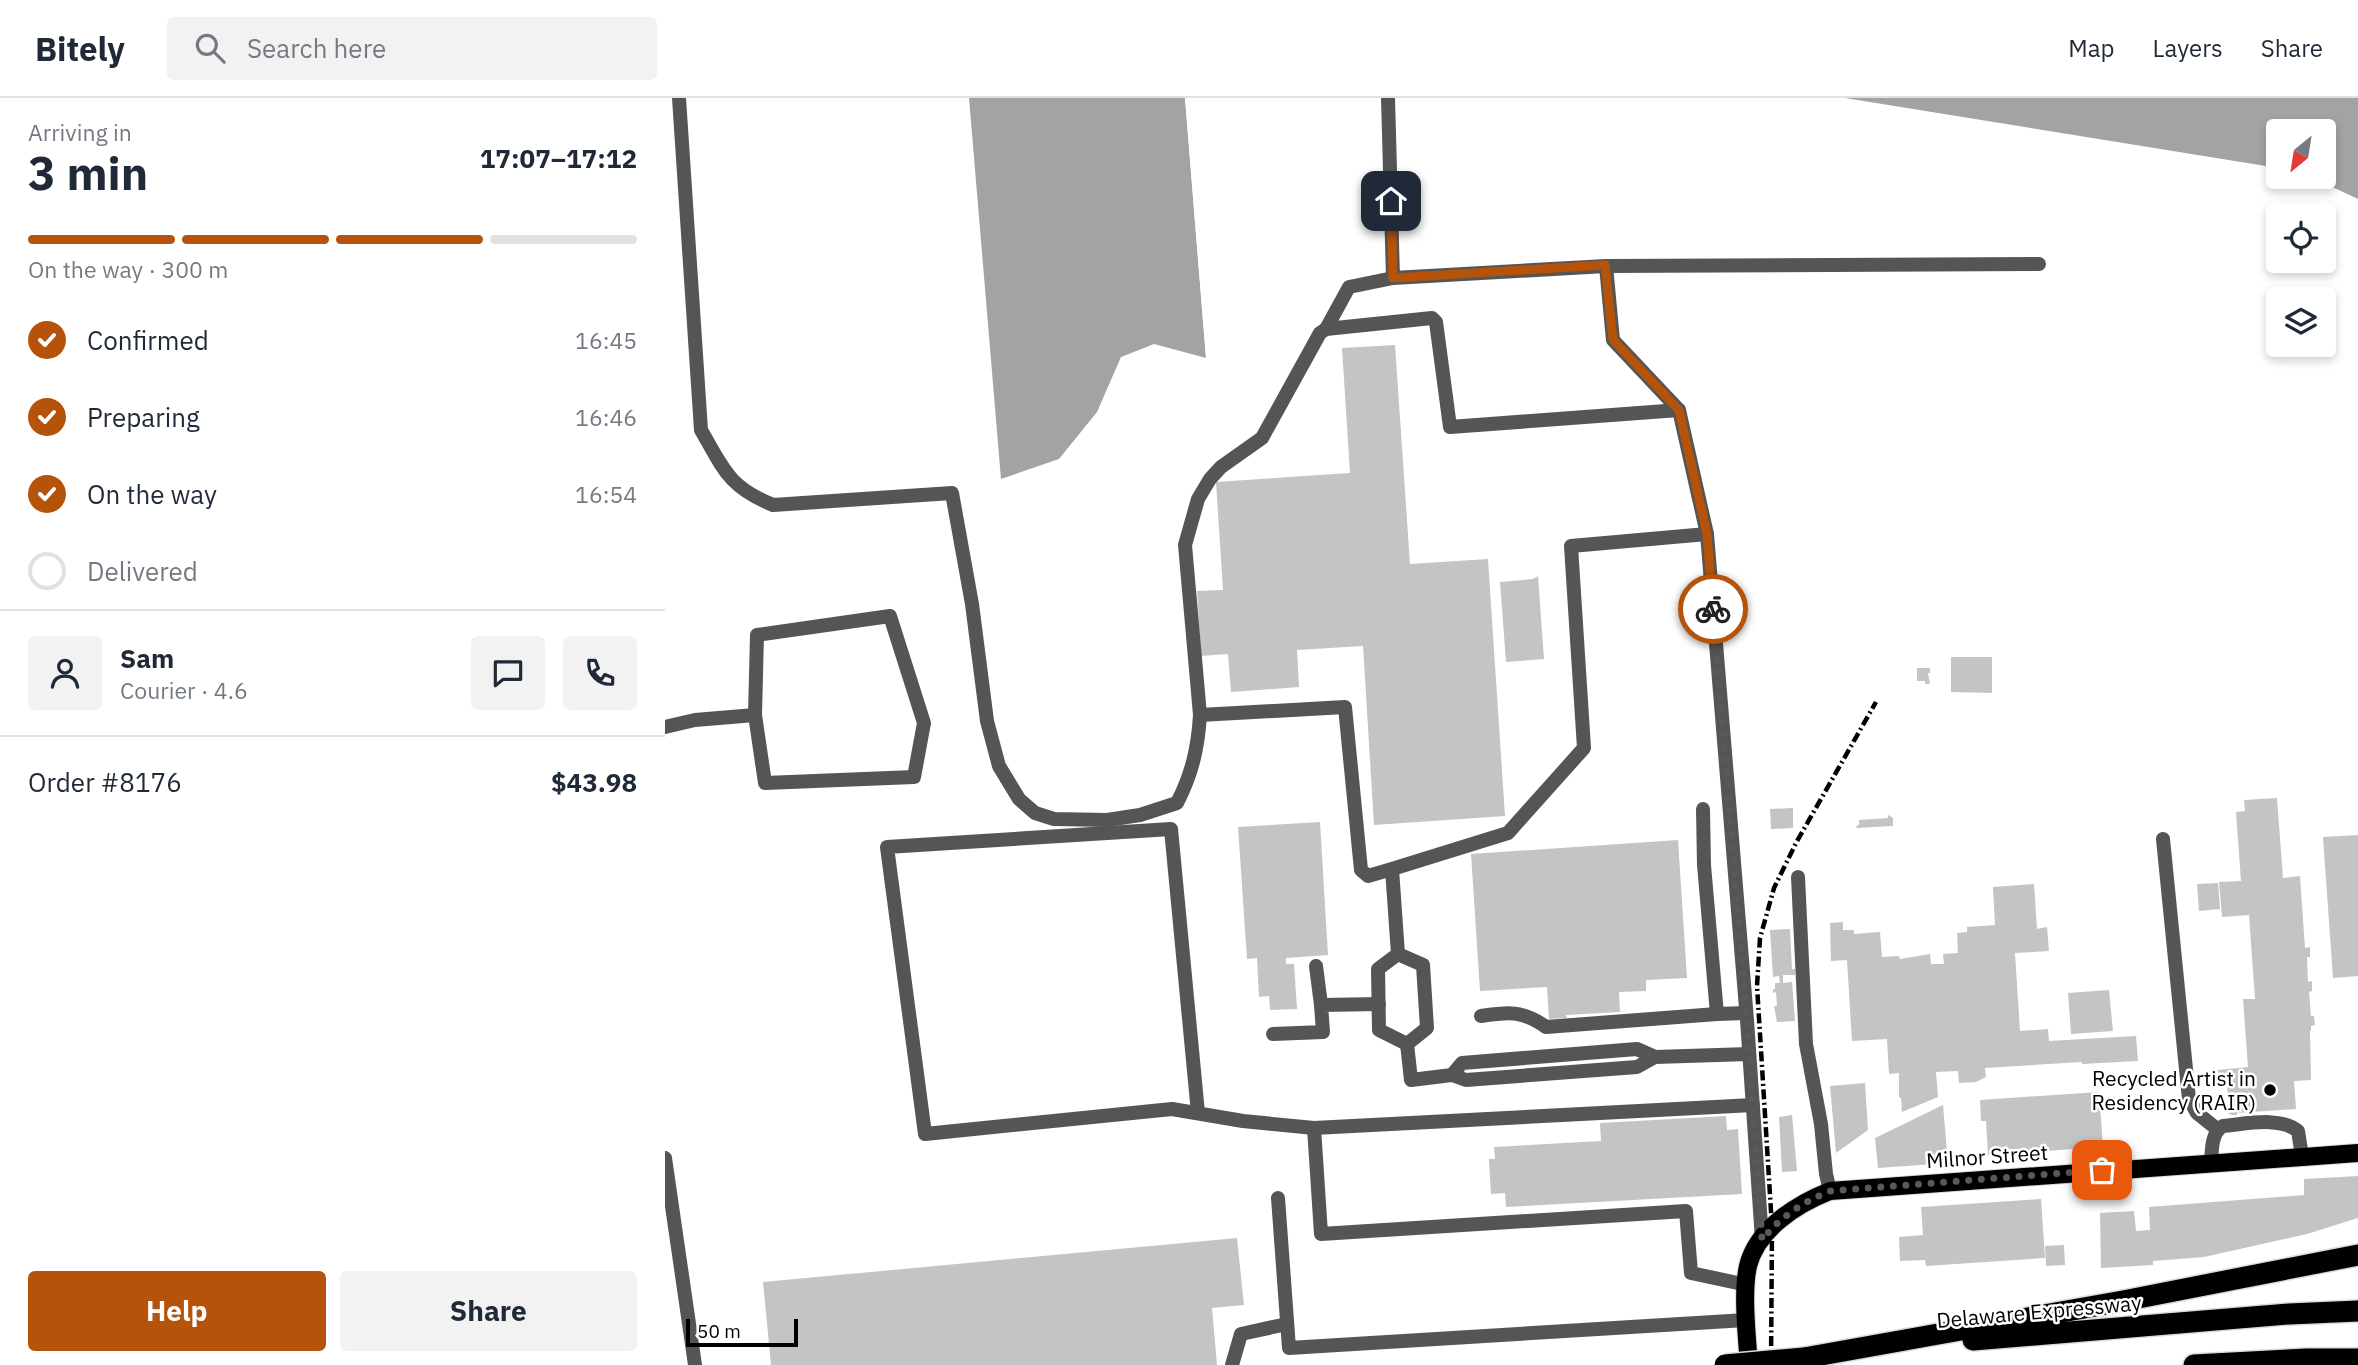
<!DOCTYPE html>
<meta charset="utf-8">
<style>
body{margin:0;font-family:"IBM Plex Sans",sans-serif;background:#f2f2f3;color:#1f2937;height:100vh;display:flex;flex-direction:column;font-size:26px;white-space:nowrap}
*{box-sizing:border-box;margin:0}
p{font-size:23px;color:#747a83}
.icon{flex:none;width:38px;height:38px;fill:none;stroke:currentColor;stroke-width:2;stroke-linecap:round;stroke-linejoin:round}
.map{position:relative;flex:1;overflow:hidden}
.side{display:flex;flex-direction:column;background:#fff;width:665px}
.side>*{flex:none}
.needle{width:46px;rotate:210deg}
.tools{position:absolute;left:1601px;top:21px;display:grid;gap:14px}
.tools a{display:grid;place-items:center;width:70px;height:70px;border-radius:7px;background:#fff;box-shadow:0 4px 10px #0003;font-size:35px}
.scale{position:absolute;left:21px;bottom:18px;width:112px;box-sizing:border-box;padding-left:7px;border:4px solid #000;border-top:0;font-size:19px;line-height:24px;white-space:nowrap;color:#000;-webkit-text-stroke:5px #fff;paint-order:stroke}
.pin{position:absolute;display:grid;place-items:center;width:60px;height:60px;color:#fff;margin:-30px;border-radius:14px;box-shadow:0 4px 10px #0006}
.courier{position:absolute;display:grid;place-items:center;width:70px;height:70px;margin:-35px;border:5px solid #b45309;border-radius:50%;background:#fff;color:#222;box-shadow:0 2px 9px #0007}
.headline em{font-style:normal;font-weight:700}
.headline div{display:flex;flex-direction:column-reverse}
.headline{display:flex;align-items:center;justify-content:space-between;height:119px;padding:0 28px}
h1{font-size:46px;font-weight:700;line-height:52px}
.bar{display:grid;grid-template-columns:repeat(4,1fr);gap:10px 7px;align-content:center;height:84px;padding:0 28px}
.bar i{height:9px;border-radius:5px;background:#e0e1e3}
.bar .on{background:#b45309}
.bar p{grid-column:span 4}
.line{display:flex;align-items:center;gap:18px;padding:0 28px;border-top:2px solid #e0e1e3}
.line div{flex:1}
.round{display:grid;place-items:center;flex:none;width:74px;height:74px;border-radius:7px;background:#f2f2f3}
ol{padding:0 28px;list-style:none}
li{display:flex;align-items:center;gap:21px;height:77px}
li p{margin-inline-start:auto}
li .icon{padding:7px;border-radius:50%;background:#b45309;color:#fff;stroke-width:4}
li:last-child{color:#747a83}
li i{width:38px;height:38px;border:4px solid #e0e1e3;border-radius:50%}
.action{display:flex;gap:14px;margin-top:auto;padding:14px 28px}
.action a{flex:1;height:80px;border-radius:7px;background:#b45309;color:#fff;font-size:28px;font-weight:700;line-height:80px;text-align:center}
.action a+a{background:#f2f2f3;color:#1f2937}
header{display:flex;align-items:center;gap:42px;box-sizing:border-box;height:98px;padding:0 35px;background:#fff;border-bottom:2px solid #e0e1e3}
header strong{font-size:33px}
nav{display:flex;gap:38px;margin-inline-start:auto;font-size:24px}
.search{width:490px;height:63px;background:#f2f2f3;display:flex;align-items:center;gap:18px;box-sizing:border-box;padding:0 24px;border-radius:7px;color:#747a83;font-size:26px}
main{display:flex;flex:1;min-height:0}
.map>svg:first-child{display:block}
</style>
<header>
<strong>Bitely</strong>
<div class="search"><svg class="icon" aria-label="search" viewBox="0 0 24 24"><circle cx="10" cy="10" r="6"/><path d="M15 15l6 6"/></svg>Search here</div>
<nav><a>Map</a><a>Layers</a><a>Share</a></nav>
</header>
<main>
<section class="side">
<div class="headline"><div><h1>3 min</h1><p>Arriving in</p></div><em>17:07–17:12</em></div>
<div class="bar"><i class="on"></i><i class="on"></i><i class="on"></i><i></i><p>On the way · 300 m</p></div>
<ol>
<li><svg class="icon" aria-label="check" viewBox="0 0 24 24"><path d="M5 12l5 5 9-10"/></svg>Confirmed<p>16:45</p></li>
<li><svg class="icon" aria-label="check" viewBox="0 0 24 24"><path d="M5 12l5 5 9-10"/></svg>Preparing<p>16:46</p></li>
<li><svg class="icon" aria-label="check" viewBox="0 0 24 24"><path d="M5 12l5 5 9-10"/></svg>On the way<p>16:54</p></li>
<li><i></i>Delivered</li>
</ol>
<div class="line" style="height:126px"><a class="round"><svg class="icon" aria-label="person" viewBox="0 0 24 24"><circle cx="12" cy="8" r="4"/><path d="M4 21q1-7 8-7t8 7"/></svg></a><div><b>Sam</b><p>Courier · 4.6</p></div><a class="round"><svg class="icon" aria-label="chat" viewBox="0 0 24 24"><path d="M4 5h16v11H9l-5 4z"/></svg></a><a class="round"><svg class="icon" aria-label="phone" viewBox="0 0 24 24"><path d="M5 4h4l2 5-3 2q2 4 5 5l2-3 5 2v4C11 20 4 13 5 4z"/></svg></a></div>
<div class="line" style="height:91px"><div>Order #8176</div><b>$43.98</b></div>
<div class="action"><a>Help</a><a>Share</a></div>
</section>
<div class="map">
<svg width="1693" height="1267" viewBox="0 0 1693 1267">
<rect width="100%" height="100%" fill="#fff"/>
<g fill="#a3a3a3">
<polygon points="304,0 520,0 541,260 489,246 456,259 432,314 394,361 336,381"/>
<polygon points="1180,0 1693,0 1693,101 1646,79 1659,79 1659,33 1614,33 1613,70"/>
</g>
<polygon fill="#fff" points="520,0 523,0 545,257 541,260"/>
<g fill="#c4c4c4">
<polygon points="730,247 745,466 823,461 840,718 709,727 698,548 632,552 634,589 566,594 563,556 536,558 532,493 558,492 551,384 685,375 677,250"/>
<polygon points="873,478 879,561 841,564 835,484 868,481"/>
<polygon points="1286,559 1327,559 1327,595 1286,594"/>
<polygon points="1252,570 1265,570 1265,575 1263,575 1265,586 1260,586 1260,583 1252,583"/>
<polygon points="1612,700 1618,780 1635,778 1640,850 1645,849 1645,859 1642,859 1643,884 1647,883 1647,893 1644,894 1646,918 1649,918 1650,927 1646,928 1646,933 1645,933 1646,982 1629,983 1631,1011 1572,1015 1572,1017 1567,1017 1564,1016 1562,988 1554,989 1553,972 1583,969 1578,901 1590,901 1584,817 1557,819 1554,784 1576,783 1571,714 1580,713 1579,702"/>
<polygon points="1128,710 1128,730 1106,731 1105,711"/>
<polygon points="1223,717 1228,720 1228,728 1192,730 1191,728 1194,727 1194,722 1223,720"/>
<polygon points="655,724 663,857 621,860 621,866 629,866 632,911 605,912 604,898 594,899 592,860 582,861 573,729"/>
<polygon points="1693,737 1693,878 1668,880 1658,739"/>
<polygon points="1013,742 1022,880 981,882 981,893 954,894 955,914 901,917 902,920 884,921 882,889 815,893 806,756"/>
<polygon points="1553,785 1555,811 1534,813 1532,786"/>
<polygon points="1369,786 1372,831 1382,829 1384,853 1350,855 1355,933 1383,931 1384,943 1471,938 1473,963 1417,966 1417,964 1320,970 1321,979 1311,984 1294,985 1293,973 1271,974 1273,999 1237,1014 1236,1000 1234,999 1234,975 1224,976 1222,941 1187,943 1182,862 1166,863 1165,825 1178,824 1178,832 1189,832 1189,836 1215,834 1217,859 1234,858 1235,861 1265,856 1266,866 1279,866 1278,856 1293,855 1292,835 1302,834 1302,829 1330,827 1328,789"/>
<polygon points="1125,831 1127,871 1130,871 1130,877 1118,877 1118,885 1127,884 1130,923 1112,924 1109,908 1112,908 1111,894 1108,895 1108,891 1110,891 1110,885 1115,885 1114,878 1108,879 1105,832"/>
<polygon points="1444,892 1448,933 1406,936 1403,895"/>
<polygon points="1200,985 1203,1032 1171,1055 1165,988"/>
<polygon points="1434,994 1438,1049 1323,1057 1321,1023 1316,1023 1315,1002"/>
<polygon points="1278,1007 1283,1065 1213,1070 1210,1040"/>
<polygon points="1127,1017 1132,1073 1117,1074 1114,1019"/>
<polygon points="1061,1018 1062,1032 1073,1031 1077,1096 841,1109 840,1095 826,1096 824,1061 830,1061 829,1049 936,1043 935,1025"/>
<polygon points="1693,1078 1693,1120 1642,1136 1539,1159 1488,1163 1488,1167 1436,1170 1435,1115 1469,1113 1471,1133 1485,1132 1484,1109 1639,1097 1639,1081"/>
<polygon points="1376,1101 1380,1160 1261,1168 1260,1162 1235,1163 1234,1139 1258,1137 1256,1109"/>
<polygon points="572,1140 579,1207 547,1210 552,1267 106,1267 98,1184"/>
<polygon points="1399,1147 1400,1167 1381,1168 1380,1148"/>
</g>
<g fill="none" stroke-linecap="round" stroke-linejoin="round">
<defs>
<path id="major" d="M1084,1267C1082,1240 1077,1194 1083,1168C1092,1131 1132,1106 1165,1093L1693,1055"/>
<g id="highway">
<polyline points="1308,1242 1624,1216 1693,1213"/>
<polyline points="1139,1260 1458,1203 1693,1157"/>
<polyline points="1529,1267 1642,1261 1693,1261"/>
</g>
</defs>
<use href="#major" stroke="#dbdbdb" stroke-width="20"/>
<use href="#highway" stroke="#dbdbdb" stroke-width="24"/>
<g stroke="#555" stroke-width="14">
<path d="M14,0L36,332C59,372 64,389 108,407L287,395L307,506L322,623L334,668L354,701L370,715L389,721L442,722L475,717L512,705C527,676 533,650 535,617"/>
<polyline points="723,0 728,180 941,168"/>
<polyline points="661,231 684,189 728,180"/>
<polyline points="1014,312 948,242 941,168 1374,166"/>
<polyline points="1042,436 1082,922 1097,1142"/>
<polygon points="225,518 259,625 249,679 100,685 90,617 92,537"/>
<polyline points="0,629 30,622 90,617"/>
<polyline points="1038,711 1039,767 1052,916 1081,915"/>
<polyline points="1498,741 1524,1001 1532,1015 1552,1031"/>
<polyline points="727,771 843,735 919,650 906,448 1042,436 1014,312 785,329 771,224 767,220 661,231 655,235 597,340 556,369 545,381 533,401 520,447 535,617 680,609 696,772 703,778 727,771 733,856"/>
<polyline points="1133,779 1141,946 1156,1026 1161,1076 1165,1093"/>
<polyline points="733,856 713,871 714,932 742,946"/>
<polyline points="733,856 758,867 762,930 742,946"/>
<polyline points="651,868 656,907"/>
<path d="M816,918C843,914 857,912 881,929L1052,916"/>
<polyline points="608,936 658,934 656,907 714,906"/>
<polyline points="742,946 746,982 787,977"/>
<polyline points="990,959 972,969 801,982 787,977 797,965 972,951 990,959 1084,956"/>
<polyline points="533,1015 506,731 222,749 260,1036 507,1011 578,1023 649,1030"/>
<polyline points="0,1060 30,1267"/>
<path d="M1546,1064C1547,1052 1546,1035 1558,1028C1581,1026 1614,1018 1633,1033L1637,1058"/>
<polyline points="613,1100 624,1250 1081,1222"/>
<polyline points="1082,1187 1026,1175 1021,1113 656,1136 649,1030 1088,1007"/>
<polyline points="567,1267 576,1236 622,1226"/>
</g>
<use href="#major" stroke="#000" stroke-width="18"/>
<use href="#highway" stroke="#000" stroke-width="21"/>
<polyline stroke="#000" stroke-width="4.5" stroke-dasharray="10 3.5 2 3.5" stroke-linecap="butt" points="1106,1267 1107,1129 1092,888 1095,840 1109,790 1131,745 1211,604"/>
<defs>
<polyline id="highway-bridge" points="1060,1267 1139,1260"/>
</defs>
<use href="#highway-bridge" stroke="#dbdbdb" stroke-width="24" stroke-linecap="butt"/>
<use href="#highway-bridge" stroke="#000" stroke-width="21"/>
</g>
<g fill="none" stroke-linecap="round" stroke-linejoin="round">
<path stroke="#595959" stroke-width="7" stroke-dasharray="0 12.6" d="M1048,511L1082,922L1097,1142C1115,1119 1138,1104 1165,1093L1437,1072"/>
<polyline stroke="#b45309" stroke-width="9" points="726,103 728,180 940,167 948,242 1014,312 1042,436 1048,511"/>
</g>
<circle fill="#000" stroke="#fff" stroke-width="2.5" cx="1605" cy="992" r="7"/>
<g text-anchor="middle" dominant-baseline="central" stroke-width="5" stroke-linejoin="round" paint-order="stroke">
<g font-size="21" fill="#000" stroke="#fff" text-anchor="end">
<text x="1591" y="980">Recycled Artist in<tspan x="1591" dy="24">Residency (RAIR)</tspan></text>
</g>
<g font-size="21" fill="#000" stroke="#fff">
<text transform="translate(1322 1058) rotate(-4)">Milnor Street</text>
<text transform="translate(1374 1213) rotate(-5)">Delaware Expressway</text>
</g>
</g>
</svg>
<div class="tools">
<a><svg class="needle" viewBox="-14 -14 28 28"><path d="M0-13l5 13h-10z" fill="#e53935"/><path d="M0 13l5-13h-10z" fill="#747a83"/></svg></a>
<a><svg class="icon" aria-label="locate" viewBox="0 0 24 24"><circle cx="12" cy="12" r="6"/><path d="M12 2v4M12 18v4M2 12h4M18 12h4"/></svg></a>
<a><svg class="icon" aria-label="layers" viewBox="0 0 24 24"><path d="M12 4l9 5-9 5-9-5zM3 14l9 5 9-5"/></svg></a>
</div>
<div class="scale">50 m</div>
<div class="pin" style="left:1437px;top:1072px;background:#ea580c"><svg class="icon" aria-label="bag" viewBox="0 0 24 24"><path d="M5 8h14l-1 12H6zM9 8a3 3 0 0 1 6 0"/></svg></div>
<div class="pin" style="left:726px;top:103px;background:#1f2937"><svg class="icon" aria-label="home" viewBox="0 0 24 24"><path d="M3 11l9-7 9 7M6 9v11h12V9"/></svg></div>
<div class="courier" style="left:1048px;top:511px"><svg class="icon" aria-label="bike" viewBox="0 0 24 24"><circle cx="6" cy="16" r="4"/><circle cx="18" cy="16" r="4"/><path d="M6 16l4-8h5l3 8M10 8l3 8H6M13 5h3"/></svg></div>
</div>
</main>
